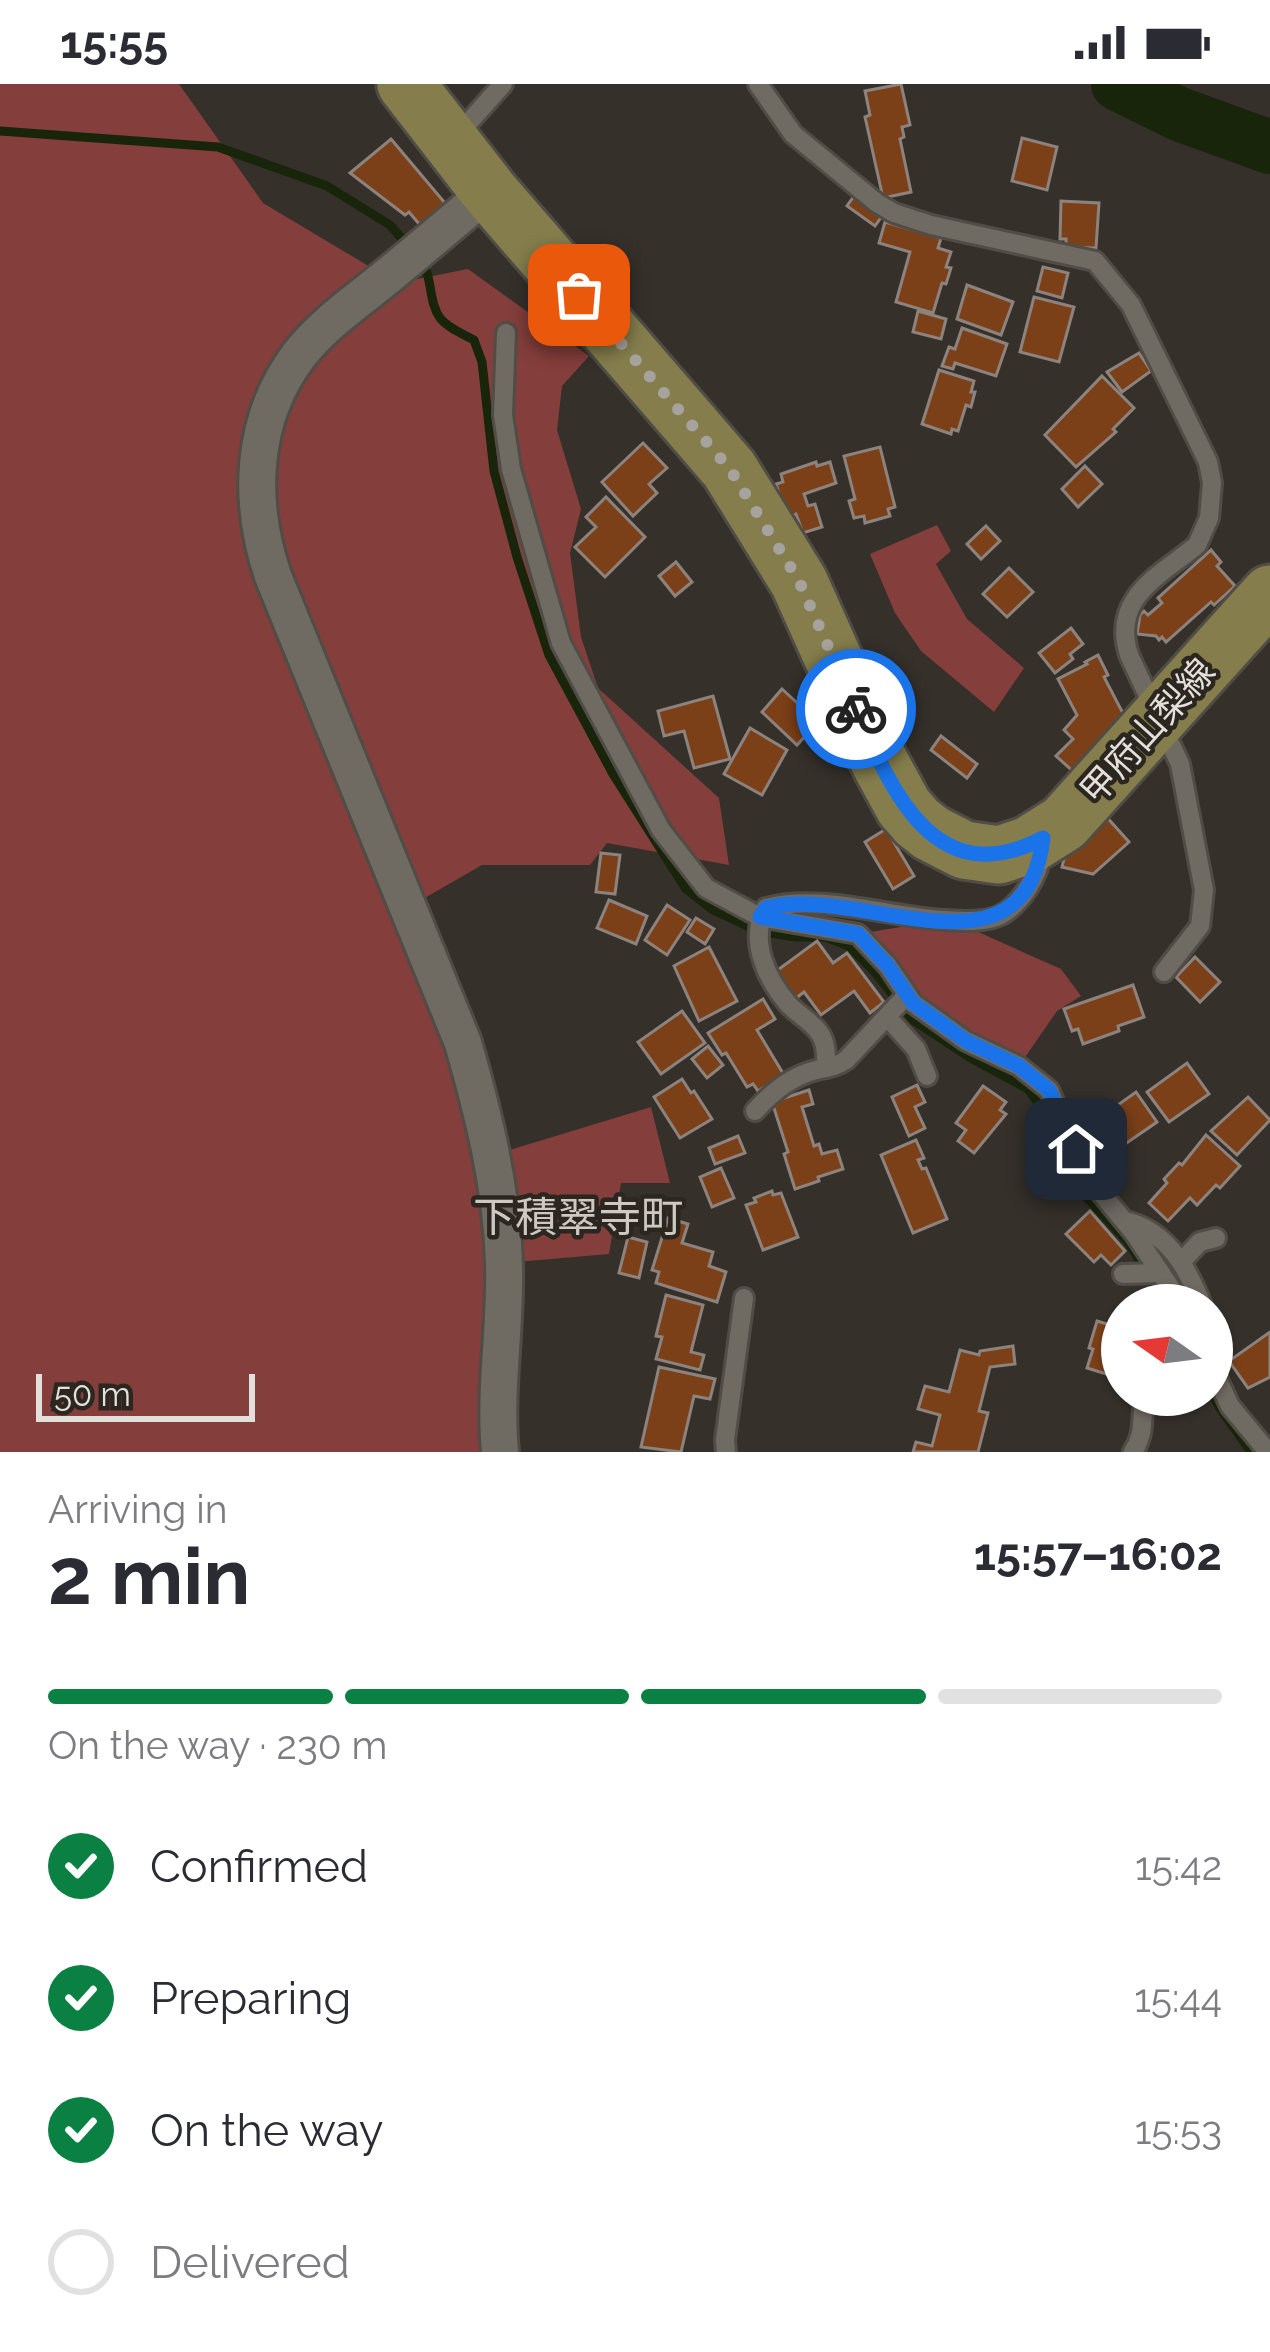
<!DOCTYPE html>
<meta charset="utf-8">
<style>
body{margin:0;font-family:Raleway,"Noto Sans JP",sans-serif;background:#f2f2f3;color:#2b2b33;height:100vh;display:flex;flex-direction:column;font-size:45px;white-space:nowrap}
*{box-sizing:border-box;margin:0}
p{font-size:39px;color:#7c7c81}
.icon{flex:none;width:66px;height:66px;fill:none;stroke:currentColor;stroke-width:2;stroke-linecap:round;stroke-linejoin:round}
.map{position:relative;height:1368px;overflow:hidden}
.drawer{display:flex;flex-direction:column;background:#fff;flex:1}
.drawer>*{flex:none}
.needle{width:78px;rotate:284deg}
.fabs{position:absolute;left:1101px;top:1200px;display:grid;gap:24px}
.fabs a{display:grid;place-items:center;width:132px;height:132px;border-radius:50%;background:#fff;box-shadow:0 3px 9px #0004;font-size:60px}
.scale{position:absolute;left:36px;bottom:30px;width:219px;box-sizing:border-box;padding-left:12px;border:6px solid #e3dfdb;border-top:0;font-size:33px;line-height:42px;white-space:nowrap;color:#e3dfdb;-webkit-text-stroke:9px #2b2720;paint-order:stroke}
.pin{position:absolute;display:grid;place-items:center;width:102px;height:102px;color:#fff;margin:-51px;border-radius:24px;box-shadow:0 6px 18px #0006}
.courier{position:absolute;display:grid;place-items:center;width:120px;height:120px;margin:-60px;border:9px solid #1a73e8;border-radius:50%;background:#fff;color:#222;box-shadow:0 3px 15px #0007}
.overview em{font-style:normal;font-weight:700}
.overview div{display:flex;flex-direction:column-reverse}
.overview{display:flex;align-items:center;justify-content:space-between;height:204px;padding:0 48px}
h1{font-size:78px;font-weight:700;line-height:90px}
.bar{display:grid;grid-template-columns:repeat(4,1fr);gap:18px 12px;align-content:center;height:144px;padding:0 48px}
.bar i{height:15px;border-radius:9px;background:#e1e1e2}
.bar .selected{background:#0b8043}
.bar p{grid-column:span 4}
ol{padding:0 48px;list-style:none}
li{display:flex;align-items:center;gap:36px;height:132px}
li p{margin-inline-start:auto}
li .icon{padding:12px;border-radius:50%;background:#0b8043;color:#fff;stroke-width:4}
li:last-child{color:#7c7c81}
li i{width:66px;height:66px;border:6px solid #e1e1e2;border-radius:50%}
.status{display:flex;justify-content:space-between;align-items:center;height:84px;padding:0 60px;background:#fff;direction:ltr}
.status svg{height:33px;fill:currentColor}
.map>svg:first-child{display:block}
</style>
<div class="status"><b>15:55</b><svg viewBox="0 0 49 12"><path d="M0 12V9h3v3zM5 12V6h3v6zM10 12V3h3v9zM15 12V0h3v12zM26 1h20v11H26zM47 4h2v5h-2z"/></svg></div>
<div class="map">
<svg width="1270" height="1368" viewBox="0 0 1270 1368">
<rect width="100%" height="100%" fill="#35302a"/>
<g fill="#843e3b">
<polygon points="0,0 179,0 263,119 397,199 468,185 589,272 562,302 557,346 581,425 570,469 581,553 598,604 719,714 729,781 607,759 590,781 482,781 409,823 493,1071 651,1023 670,1099 621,1099 609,1170 504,1179 500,1368 0,1368"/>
<polygon points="937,441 951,467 936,480 967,535 1024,584 994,628 921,567 895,529 870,470"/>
<polygon points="949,835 1061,885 1081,912 1057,927 1019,982 913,919 858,850"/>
</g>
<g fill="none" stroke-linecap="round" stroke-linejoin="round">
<g stroke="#19250a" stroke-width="9">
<polyline points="0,47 218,63 327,102 390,141 410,164"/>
<path d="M421,177C433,193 428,217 440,234C448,244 463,250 474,256L482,278L494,387L517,473L549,571L613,690L686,805L713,826L758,847L796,853H825L849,862L873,886L913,936L969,973L1028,1005L1048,1032L1087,1114L1128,1158L1167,1221"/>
<polyline points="1212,1308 1219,1323 1251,1368"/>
</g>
<polyline stroke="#19250a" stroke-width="54" points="1118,0 1179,30 1270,63"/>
</g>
<g fill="#7c4018" stroke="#8d837e" stroke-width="3">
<polygon points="901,0 910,41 902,43 904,53 900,55 911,108 883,114 865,33 870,31 865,7"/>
<polygon points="1022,54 1057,63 1047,106 1012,97"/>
<polygon points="391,55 445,119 420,141 409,128 405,131 350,89"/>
<polygon points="854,112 882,132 875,142 847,122"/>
<polygon points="1061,117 1099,119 1096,164 1066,163 1066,155 1060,155"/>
<polygon points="885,138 941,154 938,164 951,168 946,183 951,184 946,200 942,199 933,229 896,218 910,168 879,159"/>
<polygon points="1043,183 1068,189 1062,214 1037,207"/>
<polygon points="967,201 1013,218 1001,251 957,235"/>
<polygon points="1034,213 1074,223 1059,278 1020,268"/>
<polygon points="918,227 946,235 941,255 913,248"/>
<polygon points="962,244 1007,260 996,292 955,279 953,285 942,282 949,263 955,265"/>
<polygon points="1139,269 1151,287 1122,308 1107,288"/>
<polygon points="939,286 974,297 971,308 975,308 971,323 966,321 958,347 952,345 951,350 922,340"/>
<polygon points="1102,292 1134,324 1113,345 1116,348 1076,383 1045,351"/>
<polygon points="643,359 667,384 649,400 657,409 633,432 602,398"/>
<polygon points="880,363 895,423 888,425 890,432 865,439 864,432 854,434 849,417 855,415 844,372"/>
<polygon points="816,378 817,382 830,378 836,399 804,410 808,422 815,420 822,443 803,449 796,430 787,434 776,400 783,398 781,390"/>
<polygon points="1085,382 1102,400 1078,423 1062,405"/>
<polygon points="606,413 645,453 605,493 575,463 596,443 586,433"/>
<polygon points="986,442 1000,457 981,475 967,460"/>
<polygon points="1211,466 1221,478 1217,482 1235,502 1214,521 1211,518 1166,558 1162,553 1159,556 1156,552 1137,550 1140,531 1144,527 1148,531 1162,519 1158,514"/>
<polygon points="676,478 692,498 675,512 659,492"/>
<polygon points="1009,484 1033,508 1007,533 983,510"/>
<polygon points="1071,544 1083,560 1070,570 1073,575 1055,589 1039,569"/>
<polygon points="1098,571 1108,591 1104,593 1127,637 1077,691 1056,672 1073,655 1064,646 1077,631 1058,595 1087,580 1085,578"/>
<polygon points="782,605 818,638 797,661 762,628"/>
<polygon points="713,612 730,675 694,684 684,647 664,652 658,627"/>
<polygon points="750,644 787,666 762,711 724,690"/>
<polygon points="941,652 977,680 967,694 931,666"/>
<polygon points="1103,729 1129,758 1093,790 1062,783 1067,762"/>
<polygon points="886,745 914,792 893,805 865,758"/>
<polygon points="601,769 620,771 615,810 596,808"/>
<polygon points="609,816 647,832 636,860 597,844"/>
<polygon points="667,821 690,836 667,871 645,856"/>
<polygon points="696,834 714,845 705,860 687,848"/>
<polygon points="817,857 833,879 847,869 884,918 870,929 854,907 821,931 804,908 795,915 775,888"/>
<polygon points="709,863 737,917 699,937 674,882"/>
<polygon points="1195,873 1220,898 1200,918 1176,893"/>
<polygon points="1133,901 1144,933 1118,942 1119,947 1083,960 1078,945 1072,947 1064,925"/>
<polygon points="763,915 775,935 757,946 784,991 758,1007 753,1000 747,1003 726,969 722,971 708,949"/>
<polygon points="682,927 705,959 661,990 638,958"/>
<polygon points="708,962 723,981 707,994 692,975"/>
<polygon points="1187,979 1209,1010 1169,1038 1147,1008"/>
<polygon points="682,995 691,1009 694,1007 712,1035 680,1054 654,1013"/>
<polygon points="917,1001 925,1018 915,1023 925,1044 909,1052 892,1013"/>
<polygon points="983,1002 1006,1018 1000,1026 1006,1030 974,1069 958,1057 966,1046 956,1039"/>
<polygon points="809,1006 813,1020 802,1023 814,1062 819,1060 822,1070 837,1066 843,1085 818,1093 819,1097 795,1105 784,1070 788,1068 772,1018"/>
<polygon points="1136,1008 1157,1038 1115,1067 1094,1038"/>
<polygon points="1248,1013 1270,1036 1237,1071 1211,1047"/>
<polygon points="1206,1051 1240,1082 1220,1104 1216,1101 1197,1121 1190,1114 1168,1137 1149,1119 1167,1099 1164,1095 1179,1079 1182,1081"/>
<polygon points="738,1052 745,1069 715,1080 709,1064"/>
<polygon points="916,1056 924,1074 918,1076 922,1085 926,1084 947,1135 913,1149 881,1071"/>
<polygon points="721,1084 734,1114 712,1123 700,1093"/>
<polygon points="772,1107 773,1111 781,1109 798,1153 763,1166 746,1121 756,1118 754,1114"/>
<polygon points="1090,1127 1125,1167 1111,1181 1101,1171 1094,1178 1066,1150"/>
<polygon points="668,1134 688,1140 682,1159 713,1168 709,1182 726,1188 717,1218 656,1199 659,1188 652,1186"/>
<polygon points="628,1153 647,1158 639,1194 619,1189"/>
<polygon points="666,1211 703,1221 691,1268 704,1271 700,1286 656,1275 662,1253 656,1252"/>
<polygon points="1097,1237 1120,1244 1122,1237 1122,1295 1087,1284 1093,1265 1089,1264"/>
<polygon points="1270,1248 1270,1293 1248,1304 1229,1277"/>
<polygon points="1013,1262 1015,1280 990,1283 979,1327 988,1329 978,1368 913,1368 916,1358 932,1362 940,1331 918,1325 925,1302 949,1308 960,1266 979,1271 980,1267"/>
<polygon points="659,1283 715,1295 710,1315 694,1312 681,1368 641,1363"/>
</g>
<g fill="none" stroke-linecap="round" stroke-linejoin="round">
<defs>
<g id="lane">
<path d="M758,0L793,50L877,119L894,129L931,141L1095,177L1131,221L1208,378L1212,399L1209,434L1197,461C1158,493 1111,514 1129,571L1180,680L1204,806L1200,842L1164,888"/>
<polyline points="454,55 503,0"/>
<polyline points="506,249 503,331 511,385 561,559 661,746 706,804 760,833 858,850 888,882 913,919 966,957 1019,982 1049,1006 1087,1092 1134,1149 1182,1221"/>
<polyline points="888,934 916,965 927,992"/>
<path d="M826,984C826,971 827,958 818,947C810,937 798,930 789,921C767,896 748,856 766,824C820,809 889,833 945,836C963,837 984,839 1001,831C1022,819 1038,792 1042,769"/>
<path d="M755,1027C771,1009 792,992 816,986C828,983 836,983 846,976L907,911"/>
<path d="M1129,1138C1168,1149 1188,1185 1202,1221"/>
<polyline points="1181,1178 1200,1158 1216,1154"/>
<polyline points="1123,1190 1161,1189"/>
<polyline points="1212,1283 1230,1322 1268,1368"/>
<polyline points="726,1368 725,1356 744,1214"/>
<path d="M1133,1368C1147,1346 1139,1333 1146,1311"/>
</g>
<path id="street" d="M489,107C456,135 423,163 389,191C359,216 324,239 299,271C250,336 248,418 273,492L463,959C484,1032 502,1105 504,1180C506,1243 494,1305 500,1368"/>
<polyline id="primary" points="406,0 489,107 729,385 799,498 880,679 904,723 917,738 931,749 964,766 999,771 1029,761 1064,739 1270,510"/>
</defs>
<use href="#lane" stroke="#504c46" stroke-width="24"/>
<use href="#street" stroke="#504c46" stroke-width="42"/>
<use href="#primary" stroke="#504c46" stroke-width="63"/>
<use href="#lane" stroke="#6f6a62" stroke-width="18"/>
<use href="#street" stroke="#6f6a62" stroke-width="36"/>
<use href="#primary" stroke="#857e4c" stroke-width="57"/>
</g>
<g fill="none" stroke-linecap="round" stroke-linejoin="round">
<polyline stroke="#a6a29d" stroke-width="12" stroke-dasharray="0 21.6" points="579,211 730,385 799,497 856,625"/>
<path stroke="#1a73e8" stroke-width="15" d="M856,625C891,706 935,811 1043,754C1025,906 858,799 766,824L760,833L858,850L888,882L913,919L966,957L1019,982L1049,1006L1076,1065"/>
</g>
<g text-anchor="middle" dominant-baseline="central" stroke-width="9" stroke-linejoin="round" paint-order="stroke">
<g font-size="36" fill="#e3dfdb" stroke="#2b2720">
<text transform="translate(1147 647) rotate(-48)">甲府山梨線</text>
</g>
<g font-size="42" fill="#cec8c0" stroke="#2b2720">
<text x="578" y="1133">下積翠寺町</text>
</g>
</g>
</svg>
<div class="fabs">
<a><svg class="needle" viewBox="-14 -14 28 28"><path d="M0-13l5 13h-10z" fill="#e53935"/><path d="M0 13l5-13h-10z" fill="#7c7c81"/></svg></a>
</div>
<div class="scale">50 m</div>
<div class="pin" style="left:579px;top:211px;background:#ea580c"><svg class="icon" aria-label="bag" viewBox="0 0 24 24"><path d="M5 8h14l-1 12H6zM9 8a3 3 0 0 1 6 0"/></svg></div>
<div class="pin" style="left:1076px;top:1065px;background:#1f2937"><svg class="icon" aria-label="home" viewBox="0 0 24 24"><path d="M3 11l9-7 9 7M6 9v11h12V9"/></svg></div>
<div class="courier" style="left:856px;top:625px"><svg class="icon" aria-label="bike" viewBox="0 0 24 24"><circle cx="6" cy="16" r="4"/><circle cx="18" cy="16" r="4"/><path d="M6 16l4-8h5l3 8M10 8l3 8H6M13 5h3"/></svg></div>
</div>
<section class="drawer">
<div class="overview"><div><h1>2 min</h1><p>Arriving in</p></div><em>15:57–16:02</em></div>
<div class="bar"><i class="selected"></i><i class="selected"></i><i class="selected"></i><i></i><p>On the way · 230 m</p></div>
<ol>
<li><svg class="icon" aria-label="check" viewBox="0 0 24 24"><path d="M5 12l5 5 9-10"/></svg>Confirmed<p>15:42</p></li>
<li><svg class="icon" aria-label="check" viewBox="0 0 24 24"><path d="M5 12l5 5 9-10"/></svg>Preparing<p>15:44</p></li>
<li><svg class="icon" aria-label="check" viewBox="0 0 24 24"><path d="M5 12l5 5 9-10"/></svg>On the way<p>15:53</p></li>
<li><i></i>Delivered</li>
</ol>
</section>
